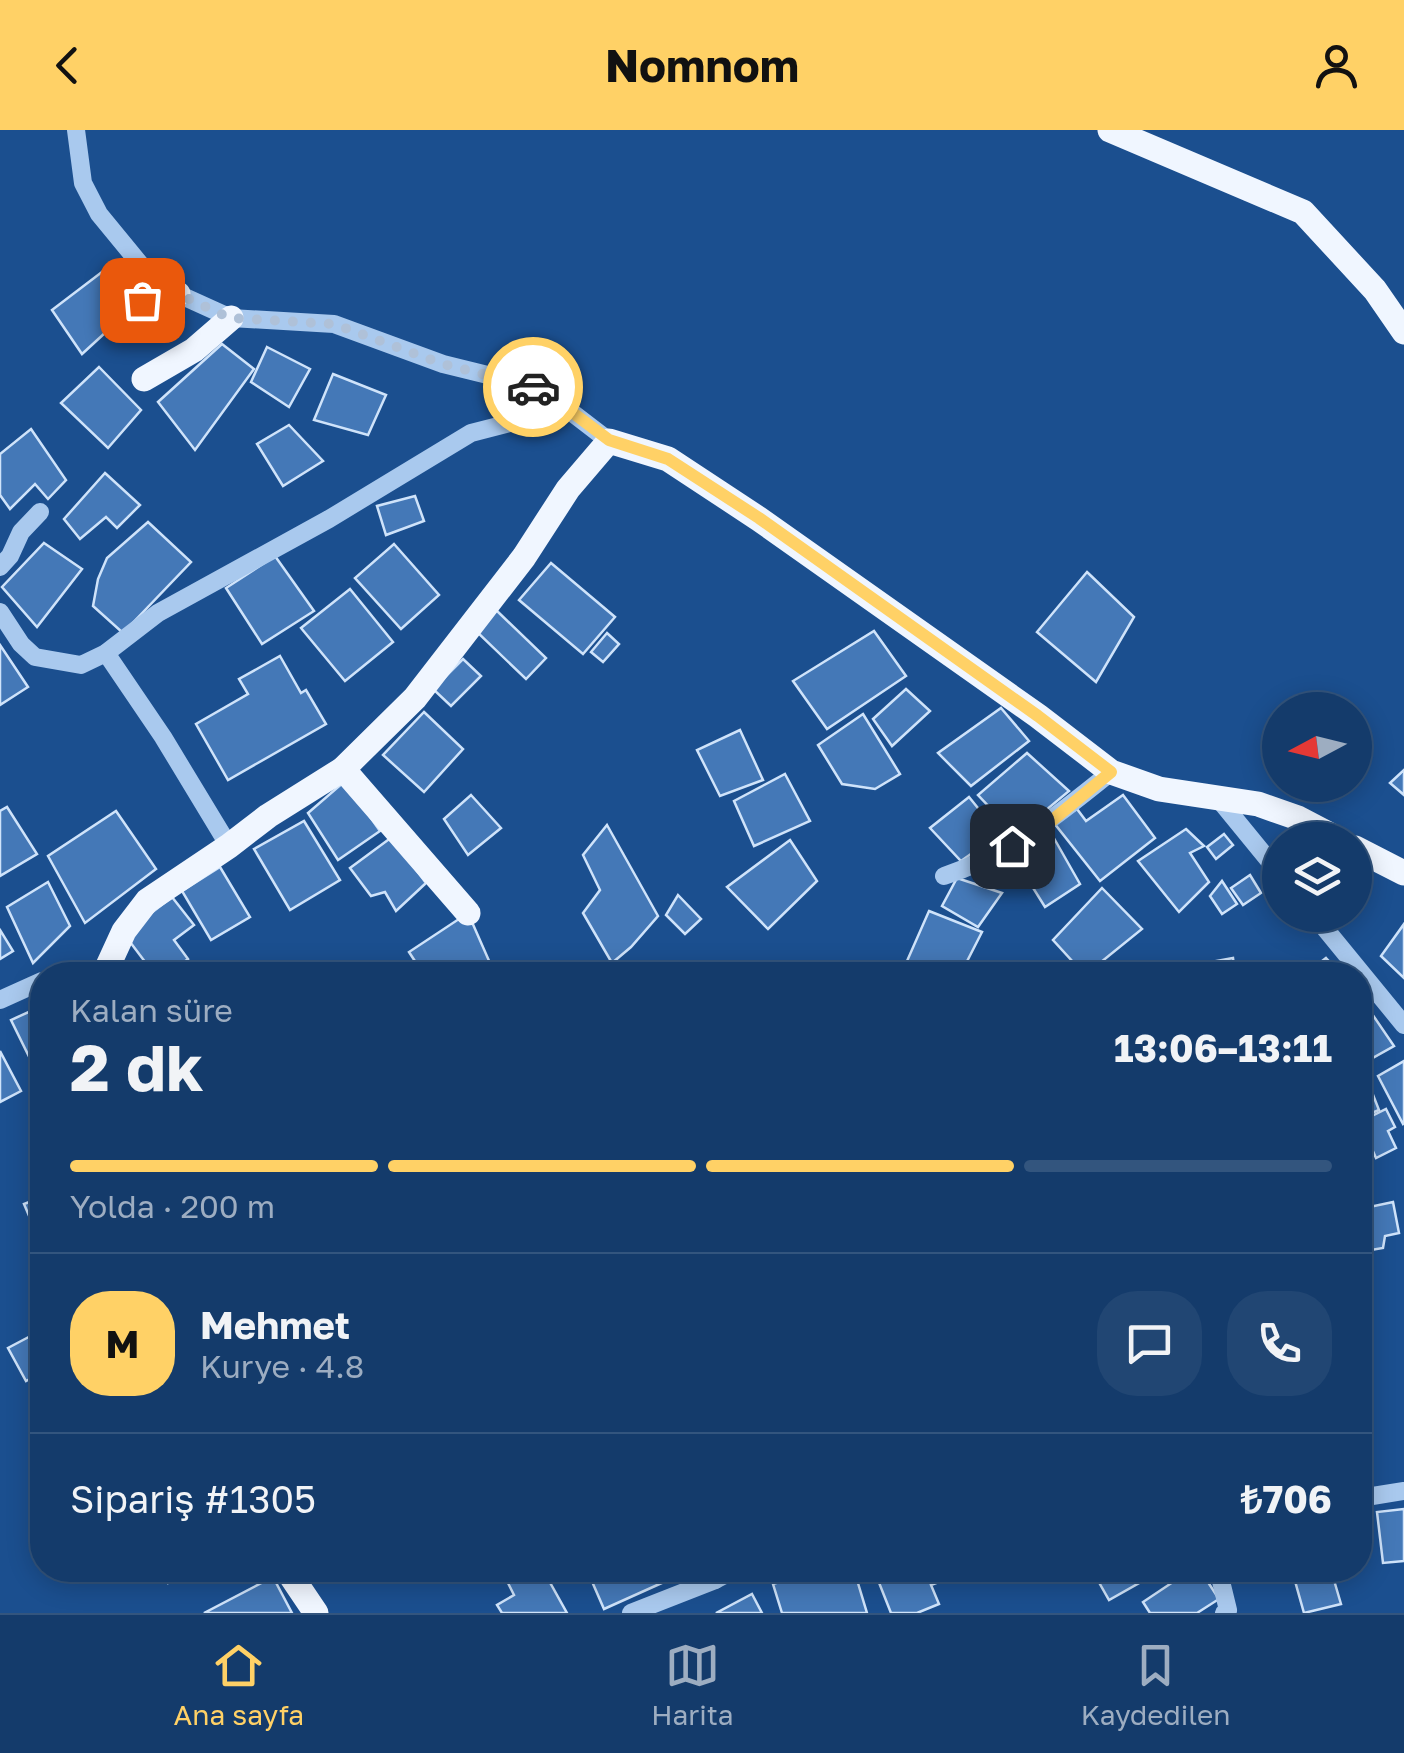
<!DOCTYPE html>
<html lang="tr">
<meta charset="utf-8">
<style>
body{margin:0;font-family:"Golos Text",sans-serif;background:#214673;color:#f1f3f6;height:100vh;display:flex;flex-direction:column;font-size:38px;white-space:nowrap}
*{box-sizing:border-box;margin:0}
p{font-size:32px;color:#9dadc1}
.icon{flex:none;width:55px;height:55px;fill:none;stroke:currentColor;stroke-width:2;stroke-linecap:round;stroke-linejoin:round}
.map{position:relative;flex:1;overflow:hidden}
.drawer{position:absolute;left:30px;top:832px;width:1342px;height:620px;display:flex;flex-direction:column;background:#143b6b;border-radius:40px;box-shadow:0 5px 25px #0003,0 0 0 2px #33557e}
.drawer>*{flex:none}
.needle{width:65px;rotate:263deg}
.controls{position:absolute;left:1262px;top:562px;display:grid;gap:20px}
.controls a{display:grid;place-items:center;width:110px;height:110px;border-radius:50%;background:#143b6b;box-shadow:0 5px 25px #0003,0 0 0 2px #33557e;font-size:50px}
.pin{position:absolute;display:grid;place-items:center;width:85px;height:85px;color:#fff;margin:-42px;border-radius:20px;box-shadow:0 5px 15px #0006}
.courier{position:absolute;display:grid;place-items:center;width:100px;height:100px;margin:-50px;border:8px solid #ffd166;border-radius:50%;background:#fff;color:#222;box-shadow:0 2px 12px #0007}
.headline em{font-style:normal;font-weight:700}
.headline div{display:flex;flex-direction:column-reverse}
.headline{display:flex;align-items:center;justify-content:space-between;height:170px;padding:0 40px}
h1{font-size:65px;font-weight:700;line-height:75px}
.bar{display:grid;grid-template-columns:repeat(4,1fr);gap:15px 10px;align-content:center;height:120px;padding:0 40px}
.bar i{height:12px;border-radius:8px;background:#33557e}
.bar .selected{background:#ffd166}
.bar p{grid-column:span 4}
.line{display:flex;align-items:center;gap:25px;padding:0 40px;border-top:2px solid #33557e}
.line div{flex:1}
.round{display:grid;place-items:center;flex:none;width:105px;height:105px;border-radius:40px;background:#214673}
header{display:flex;justify-content:space-between;align-items:center;height:130px;padding:0 40px;background:#ffd166;color:#111;font-size:45px;font-weight:700}
.dock{display:flex;justify-content:space-around;align-items:center;height:140px;border-top:2px solid #33557e;background:#143b6b;font-size:28px;color:#9dadc1}
.dock a{display:grid;justify-items:center;gap:5px}
.dock .selected{color:#ffd166}
.map>svg:first-child{display:block}
</style>
<header><svg class="icon" aria-label="back" viewBox="0 0 24 24"><path d="M15 5l-7 7 7 7"/></svg>Nomnom<svg class="icon" aria-label="person" viewBox="0 0 24 24"><circle cx="12" cy="8" r="4"/><path d="M4 21q1-7 8-7t8 7"/></svg></header>
<div class="map">
<svg width="1404" height="1483" viewBox="0 0 1404 1483">
<rect width="100%" height="100%" fill="#1b4f8f"/>
<g fill="#4478b7" stroke="#cfe3fa" stroke-width="2.5">
<polygon points="102,142 131,179 82,224 52,180"/>
<polygon points="222,214 254,239 195,320 158,272"/>
<polygon points="267,217 310,239 289,277 251,252"/>
<polygon points="99,237 141,280 108,318 61,273"/>
<polygon points="333,244 386,265 368,305 314,290"/>
<polygon points="289,295 323,331 283,356 257,314"/>
<polygon points="31,299 66,350 48,369 35,354 10,379 0,365 0,324"/>
<polygon points="105,343 140,375 117,398 106,387 80,409 64,389"/>
<polygon points="415,366 424,391 386,405 377,376"/>
<polygon points="148,392 191,432 123,503 93,476 98,449 107,428"/>
<polygon points="44,413 82,439 37,497 2,457"/>
<polygon points="394,414 439,465 401,499 355,448"/>
<polygon points="275,426 314,481 262,514 226,458"/>
<polygon points="551,433 615,487 583,524 519,470"/>
<polygon points="1087,442 1134,487 1096,552 1037,502"/>
<polygon points="350,459 393,512 345,551 301,498"/>
<polygon points="496,480 546,528 526,549 476,501"/>
<polygon points="874,501 906,546 827,599 793,551"/>
<polygon points="607,503 619,514 603,532 591,522"/>
<polygon points="0,515 28,557 0,575"/>
<polygon points="280,526 301,563 306,560 326,594 228,650 196,594 248,564 239,549"/>
<polygon points="463,529 481,546 451,576 433,559"/>
<polygon points="906,559 930,581 892,616 873,589"/>
<polygon points="1001,578 1029,611 971,656 938,623"/>
<polygon points="424,582 463,619 424,662 383,625"/>
<polygon points="863,584 900,644 875,659 842,654 818,615"/>
<polygon points="740,600 763,650 720,666 697,620"/>
<polygon points="1027,623 1069,661 1016,705 978,665"/>
<polygon points="1404,640 1404,665 1390,653"/>
<polygon points="785,644 810,691 754,716 734,671"/>
<polygon points="345,651 380,701 338,730 308,683"/>
<polygon points="471,665 501,698 468,725 444,689"/>
<polygon points="1123,665 1155,708 1100,751 1054,693 1077,679 1086,691"/>
<polygon points="969,667 999,704 961,731 930,698"/>
<polygon points="7,677 37,724 0,746 0,681"/>
<polygon points="116,681 156,739 85,793 48,726"/>
<polygon points="304,691 340,750 290,780 254,719"/>
<polygon points="607,695 658,786 631,817 612,833 583,783 600,760 583,725"/>
<polygon points="1186,699 1204,716 1190,723 1209,752 1179,782 1138,731"/>
<polygon points="1051,703 1080,754 1045,777 1015,729"/>
<polygon points="1224,704 1233,715 1216,729 1207,717"/>
<polygon points="392,707 426,753 396,781 385,762 371,766 350,738"/>
<polygon points="790,710 817,751 768,799 727,757"/>
<polygon points="220,737 250,787 211,810 182,761"/>
<polygon points="1250,745 1261,763 1243,775 1231,758"/>
<polygon points="957,748 1002,763 978,797 942,776"/>
<polygon points="1222,751 1237,774 1222,784 1210,766"/>
<polygon points="48,752 70,796 33,833 7,777"/>
<polygon points="1102,758 1142,799 1085,845 1053,810"/>
<polygon points="678,765 701,789 685,804 666,785"/>
<polygon points="172,767 194,795 174,810 188,829 167,845 155,845 124,804"/>
<polygon points="929,781 982,802 960,845 939,845 907,831"/>
<polygon points="468,783 490,833 471,845 424,845 409,822"/>
<polygon points="1404,794 1404,848 1381,826"/>
<polygon points="0,800 13,821 0,829"/>
<polygon points="1233,828 1235,845 1214,845 1211,832"/>
<polygon points="1326,828 1342,845 1304,845"/>
<polygon points="42,876 42,950 41,951 11,890"/>
<polygon points="1368,878 1394,916 1360,935 1360,883"/>
<polygon points="0,921 21,961 0,972"/>
<polygon points="1404,931 1404,993 1403,994 1378,946"/>
<polygon points="1368,952 1379,980 1360,988 1360,955"/>
<polygon points="1386,979 1395,997 1388,1001 1396,1018 1376,1028 1372,1019 1360,1026 1360,992"/>
<polygon points="42,1067 42,1089 32,1093 24,1074"/>
<polygon points="1393,1072 1399,1103 1385,1106 1383,1118 1365,1121 1368,1131 1360,1133 1360,1079"/>
<polygon points="42,1200 42,1242 26,1251 8,1218"/>
<polygon points="1404,1379 1404,1431 1383,1433 1377,1382"/>
<polygon points="161,1440 190,1440 168,1453"/>
<polygon points="522,1440 543,1440 567,1483 502,1483 497,1475 514,1465 506,1449"/>
<polygon points="587,1440 659,1440 664,1452 604,1479"/>
<polygon points="818,1440 854,1440 867,1483 782,1483 773,1454"/>
<polygon points="874,1440 970,1440 931,1455 939,1474 917,1483 891,1483"/>
<polygon points="1092,1440 1152,1440 1155,1444 1109,1470"/>
<polygon points="1191,1440 1200,1440 1219,1469 1197,1483 1150,1483 1143,1472"/>
<polygon points="1288,1440 1318,1440 1291,1448"/>
<polygon points="1331,1440 1341,1474 1304,1483 1295,1451"/>
<polygon points="1333,1440 1353,1440 1355,1444 1336,1450"/>
<polygon points="273,1447 292,1483 204,1483"/>
<polygon points="752,1464 762,1483 716,1483"/>
</g>
<g fill="none" stroke-linecap="round" stroke-linejoin="round">
<g stroke="#a9c9ee" stroke-width="18">
<polyline points="76,0 83,53 99,84 145,140 178,164 231,188 334,194 443,234 540,258 609,311"/>
<polyline points="0,437 10,426 21,402 40,382"/>
<polyline points="0,482 21,514 35,527 81,535 106,523 158,483 329,389 471,303 568,278"/>
<polyline points="106,523 163,607 229,716"/>
<polyline points="1217,667 1280,744"/>
<path d="M944,746C1009,725 1058,685 1111,642"/>
<polyline points="1314,785 1404,895"/>
<polyline points="72,845 107,838"/>
<polyline points="0,870 42,851"/>
<polyline points="1360,1368 1404,1361"/>
<polyline points="1222,1440 1219,1443 1228,1480 1224,1483"/>
<polyline points="715,1450 734,1440"/>
<polyline points="631,1483 715,1450 712,1440"/>
</g>
<g stroke="#f0f6ff" stroke-width="25">
<polyline points="1110,0 1303,82 1375,160 1404,202"/>
<polyline points="123,162 162,177 178,164"/>
<polyline points="144,249 194,220 231,188"/>
<polyline points="343,639 468,783"/>
<polyline points="1355,718 1404,743"/>
<polyline points="110,845 107,838 124,801 147,771 229,716 268,686 343,639 415,568 524,427 568,359 609,311 668,329 759,389 1038,586 1111,642 1159,659 1258,674 1298,688 1340,710"/>
<polyline points="287,1440 316,1483"/>
</g>
</g>
<g fill="none" stroke-linecap="round" stroke-linejoin="round">
<polyline stroke="#afc1d8" stroke-width="10" stroke-dasharray="0 18" points="142,170 162,177 178,164 230,188 334,194 443,234 533,257"/>
<polyline stroke="#ffd166" stroke-width="12" points="533,257 540,258 609,310 668,329 759,388 1038,586 1111,642 1044,697 1012,716"/>
</g>
</svg>
<div class="controls">
<a><svg class="needle" viewBox="-14 -14 28 28"><path d="M0-13l5 13h-10z" fill="#e53935"/><path d="M0 13l5-13h-10z" fill="#9dadc1"/></svg></a>
<a><svg class="icon" aria-label="layers" viewBox="0 0 24 24"><path d="M12 4l9 5-9 5-9-5zM3 14l9 5 9-5"/></svg></a>
</div>
<div class="pin" style="left:142px;top:170px;background:#ea580c"><svg class="icon" aria-label="bag" viewBox="0 0 24 24"><path d="M5 8h14l-1 12H6zM9 8a3 3 0 0 1 6 0"/></svg></div>
<div class="pin" style="left:1012px;top:716px;background:#1f2937"><svg class="icon" aria-label="home" viewBox="0 0 24 24"><path d="M3 11l9-7 9 7M6 9v11h12V9"/></svg></div>
<div class="courier" style="left:533px;top:257px"><svg class="icon" aria-label="car" viewBox="0 0 24 24"><path d="M5 17H2v-5l4-1 3-4h7l3 4 3 1v5h-3M9 17h6M6 11h13"/><circle cx="7" cy="17" r="2"/><circle cx="17" cy="17" r="2"/></svg></div>
<section class="drawer">
<div class="headline"><div><h1>2 dk</h1><p>Kalan süre</p></div><em>13:06–13:11</em></div>
<div class="bar"><i class="selected"></i><i class="selected"></i><i class="selected"></i><i></i><p>Yolda · 200 m</p></div>
<div class="line" style="height:180px"><b class="round" style="background:#ffd166;color:#111">M</b><div><b>Mehmet</b><p>Kurye · 4.8</p></div><a class="round"><svg class="icon" aria-label="chat" viewBox="0 0 24 24"><path d="M4 5h16v11H9l-5 4z"/></svg></a><a class="round"><svg class="icon" aria-label="phone" viewBox="0 0 24 24"><path d="M5 4h4l2 5-3 2q2 4 5 5l2-3 5 2v4C11 20 4 13 5 4z"/></svg></a></div>
<div class="line" style="height:130px"><div>Sipariş #1305</div><b>₺706</b></div>
</section>
</div>
<nav class="dock">
<a class="selected"><svg class="icon" aria-label="home" viewBox="0 0 24 24"><path d="M3 11l9-7 9 7M6 9v11h12V9"/></svg>Ana sayfa</a>
<a><svg class="icon" aria-label="map" viewBox="0 0 24 24"><path d="M3 6l6-2 6 2 6-2v14l-6 2-6-2-6 2zM9 4v14M15 6v14"/></svg>Harita</a>
<a><svg class="icon" aria-label="saved" viewBox="0 0 24 24"><path d="M7 4h10v16l-5-4-5 4z"/></svg>Kaydedilen</a>
</nav>
